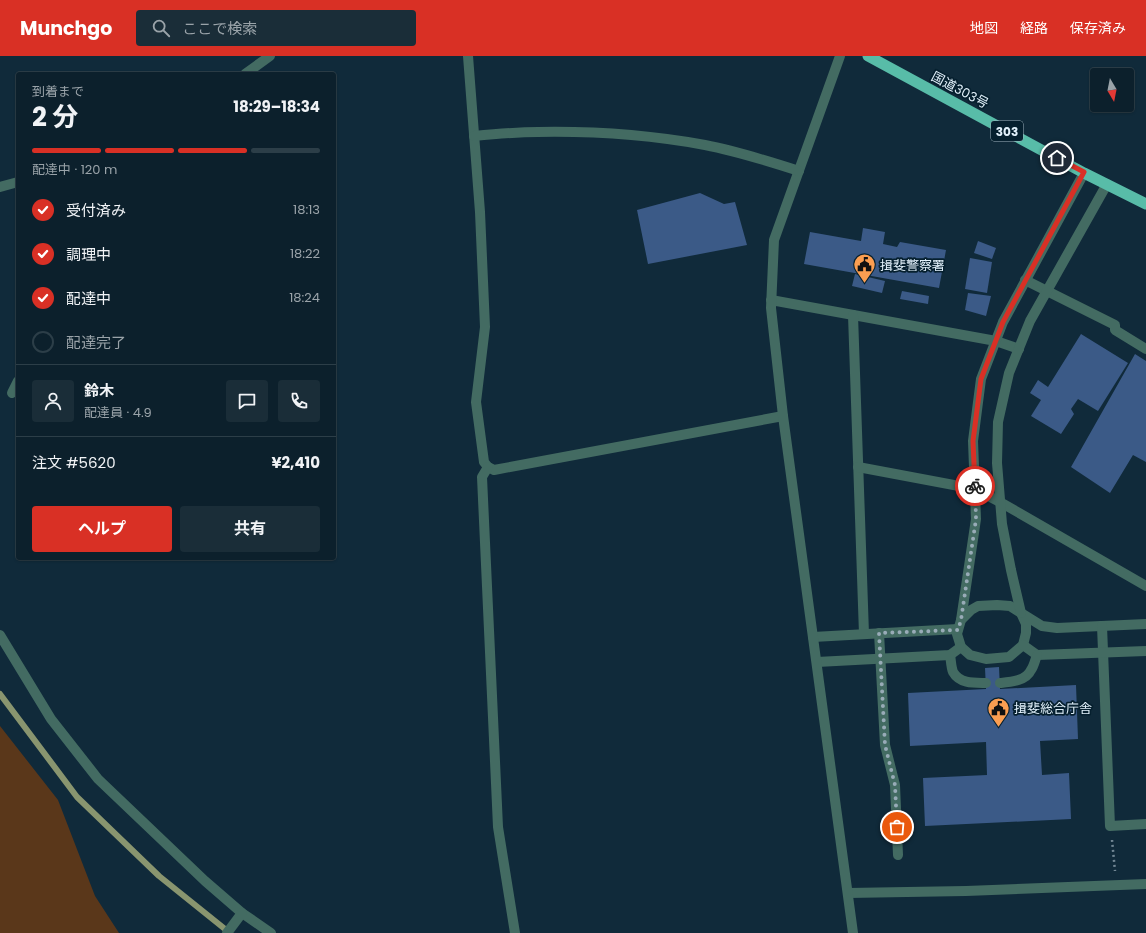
<!DOCTYPE html>
<html lang="ja">
<meta charset="utf-8">
<style>
body{margin:0;font-family:Poppins,"Noto Sans JP",sans-serif;background:#1a2d38;color:#f1f3f6;height:100vh;display:flex;flex-direction:column;font-size:15px;white-space:nowrap}
*{box-sizing:border-box;margin:0}
p{font-size:13px;color:#9aa3a9}
.icon{flex:none;width:22px;height:22px;fill:none;stroke:currentColor;stroke-width:2;stroke-linecap:round;stroke-linejoin:round}
.map{position:relative;flex:1;overflow:hidden}
.sheet{position:absolute;left:16px;top:16px;width:320px;height:488px;display:flex;flex-direction:column;background:#0c202c;border-radius:4px;box-shadow:0 1px 3px #0004,0 0 0 1px #2c3e48}
.sheet>*{flex:none}
.needle{width:26px;rotate:170deg}
.controls{position:absolute;left:1090px;top:12px;display:grid;gap:8px}
.controls a{display:grid;place-items:center;width:44px;height:44px;border-radius:4px;background:#0c202c;box-shadow:0 1px 3px #0004,0 0 0 1px #2c3e48;font-size:20px}
.pin{position:absolute;display:grid;place-items:center;width:34px;height:34px;color:#fff;margin:-17px;border:2px solid #fff;border-radius:50%;box-shadow:0 1px 4px #0007}
.courier{position:absolute;display:grid;place-items:center;width:40px;height:40px;margin:-20px;border:3px solid #d93025;border-radius:50%;background:#fff;color:#222;box-shadow:0 1px 5px #0007}
.overview em{font-style:normal;font-weight:700}
.overview div{display:flex;flex-direction:column-reverse}
.overview{display:flex;align-items:center;justify-content:space-between;height:68px;padding:0 16px}
h1{font-size:26px;font-weight:700;line-height:30px}
.bar{display:grid;grid-template-columns:repeat(4,1fr);gap:6px 4px;align-content:center;height:48px;padding:0 16px}
.bar i{height:5px;border-radius:3px;background:#2c3e48}
.bar .selected{background:#d93025}
.bar p{grid-column:span 4}
.line{display:flex;align-items:center;gap:10px;padding:0 16px;border-top:1px solid #2c3e48}
.line div{flex:1}
.round{display:grid;place-items:center;flex:none;width:42px;height:42px;border-radius:4px;background:#1a2d38}
ol{padding:0 16px;list-style:none}
li{display:flex;align-items:center;gap:12px;height:44px}
li p{margin-inline-start:auto}
li .icon{padding:4px;border-radius:50%;background:#d93025;color:#fff;stroke-width:4}
li:last-child{color:#9aa3a9}
li i{width:22px;height:22px;border:2px solid #2c3e48;border-radius:50%}
.action{display:flex;gap:8px;margin-top:auto;padding:8px 16px}
.action a{flex:1;height:46px;border-radius:4px;background:#d93025;color:#fff;font-size:16px;font-weight:700;line-height:46px;text-align:center}
.action a+a{background:#1a2d38;color:#f1f3f6}
header{display:flex;align-items:center;gap:24px;box-sizing:border-box;height:56px;padding:0 20px;background:#d93025;color:#fff}
header strong{font-size:19px}
nav{display:flex;gap:22px;margin-inline-start:auto;font-size:14px}
.search{width:280px;height:36px;background:#1a2d38;display:flex;align-items:center;gap:10px;box-sizing:border-box;padding:0 14px;border-radius:4px;color:#9aa3a9;font-size:15px}
.map>svg:first-child{display:block}
</style>
<header>
<strong>Munchgo</strong>
<div class="search"><svg class="icon" aria-label="search" viewBox="0 0 24 24"><circle cx="10" cy="10" r="6"/><path d="M15 15l6 6"/></svg>ここで検索</div>
<nav><a>地図</a><a>経路</a><a>保存済み</a></nav>
</header>
<div class="map">
<svg width="1146" height="877" viewBox="0 0 1146 877">
<rect width="100%" height="100%" fill="#102a3a"/>
<polygon fill="#5a371a" points="0,670 58,744 95,840 119,877 0,877"/>
<g fill="none" stroke-linecap="round" stroke-linejoin="round">
<polyline stroke="#89956f" stroke-width="6" points="0,638 77,741 159,820 230,877"/>
</g>
<g fill="#3b5a87">
<polygon points="700,137 724,148 735,146 747,189 648,208 637,154"/>
<polygon points="863,172 885,176 883,188 897,191 900,186 946,194 939,232 804,208 810,176 861,185"/>
<polygon points="978,185 996,192 992,203 974,197"/>
<polygon points="970,202 992,206 987,237 965,233"/>
<polygon points="855,218 885,225 882,237 852,230"/>
<polygon points="902,235 929,240 928,248 900,243"/>
<polygon points="968,237 991,240 986,260 965,254"/>
<polygon points="1081,278 1128,307 1098,355 1078,343 1071,353 1074,358 1061,378 1031,360 1041,344 1030,337 1038,324 1048,331"/>
<polygon points="1135,298 1146,305 1146,406 1133,399 1110,437 1071,411"/>
<polygon points="999,611 1000,633 1076,629 1078,683 1040,685 1042,719 1069,717 1071,763 925,770 923,722 987,719 986,686 910,690 908,637 986,633 985,612"/>
</g>
<g fill="none" stroke-linecap="round" stroke-linejoin="round">
<polyline stroke="#718693" stroke-width="2.5" stroke-dasharray="2 3" stroke-linecap="butt" points="1112,784 1115,815"/>
<g stroke="#436b62" stroke-width="10">
<polyline points="1025,224 1115,269 1115,274 1146,293"/>
<polyline points="771,244 996,285 1019,293"/>
<polyline points="853,259 864,578"/>
<polyline points="858,411 975,433 1000,446 1146,530"/>
<polyline points="1021,557 1026,568 1026,577 1023,589 1009,601 986,603 970,599 961,591 957,578 961,564 971,554 978,550 997,549 1010,550 1021,557 1042,570 1057,572 1146,568"/>
<polyline points="1102,570 1110,770 1146,768"/>
<polyline points="879,577 885,689 895,729 898,799"/>
<polyline points="813,581 958,573"/>
<polyline points="1023,589 1037,599 1146,595"/>
<path d="M950,599C951,604 951,611 953,616C960,628 974,627 986,627"/>
<polyline points="817,606 950,599 961,591"/>
<path d="M1000,627C1011,626 1026,625 1031,614C1034,610 1035,604 1037,599"/>
</g>
<g stroke="#436b62" stroke-width="10">
<polyline points="468,0 480,156 485,271 476,346 484,406 488,411 494,414 783,360"/>
<polyline points="245,18 270,0"/>
<polyline points="0,131 18,126"/>
<polyline points="12,337 18,325"/>
<polyline points="488,411 482,421 498,771 515,877"/>
<polyline points="0,579 51,663 98,723 205,825 242,857 271,877"/>
<polyline points="848,837 966,835 1146,828"/>
<polyline points="227,877 242,857"/>
</g>
<g stroke="#436b62" stroke-width="10">
<polyline points="840,0 774,184 771,252 783,360 853,877"/>
<path d="M474,80C495,78 517,76 538,76C594,75 650,79 705,89C737,95 768,105 799,115"/>
<polyline points="1021,557 1011,514 1002,468 997,407 998,366 1009,317 1030,265 1107,128"/>
<polyline points="961,564 976,463 973,385 981,323 1003,266 1084,117"/>
</g>
<polyline stroke="#58bca8" stroke-width="11" points="868,0 1084,117 1146,148"/>
</g>
<g fill="none" stroke-linecap="round" stroke-linejoin="round">
<polyline stroke="#98abb7" stroke-width="4" stroke-dasharray="0 7.2" points="897,771 895,729 885,689 879,577 958,574 961,564 976,463 975,430"/>
<polyline stroke="#d93025" stroke-width="5" points="975,430 973,385 981,323 1003,266 1084,116 1057,102"/>
</g>
<defs>
<symbol id="civic-pin" viewBox="-11 -11 22 30"><path d="M0 17L-7.5 6A9.5 9.5 0 1 1 7.5 6Z" fill="#fb9e51" stroke="#06202f"/><path d="M-.6-6.5H3V-4.5H.6V-3L4-1V1h2V6H-6V1h2V-1L-.6-3ZM-1.2 2.5V6h2.4V2.5Z" fill="#111"/></symbol>
</defs>
<g fill-rule="evenodd">
<use href="#civic-pin" x="852" y="196" width="25" height="34"/>
<use href="#civic-pin" x="986" y="640" width="25" height="34"/>
</g>
<g text-anchor="middle" dominant-baseline="central" stroke-width="3.5" stroke-linejoin="round" paint-order="stroke">
<rect fill="#06202f" stroke="#a0b2be" stroke-width="1" x="991" y="65" width="32" height="20" rx="3"/>
<g font-size="12" font-weight="bold" fill="#e2f1fb">
<text x="1007" y="75">303</text>
</g>
<g font-size="13" fill="#e2f1fb" stroke="#06202f">
<text transform="translate(960 34) rotate(28)">国道303号</text>
</g>
<g font-size="13" fill="#e2f1fb" stroke="#06202f" text-anchor="start">
<text x="880" y="209">揖斐警察署</text>
<text x="1014" y="652">揖斐総合庁舎</text>
</g>
</g>
</svg>
<div class="controls">
<a><svg class="needle" viewBox="-14 -14 28 28"><path d="M0-13l5 13h-10z" fill="#e53935"/><path d="M0 13l5-13h-10z" fill="#9aa3a9"/></svg></a>
</div>
<div class="pin" style="left:897px;top:771px;background:#ea580c"><svg class="icon" aria-label="bag" viewBox="0 0 24 24"><path d="M5 8h14l-1 12H6zM9 8a3 3 0 0 1 6 0"/></svg></div>
<div class="pin" style="left:1057px;top:102px;background:#1f2937"><svg class="icon" aria-label="home" viewBox="0 0 24 24"><path d="M3 11l9-7 9 7M6 9v11h12V9"/></svg></div>
<div class="courier" style="left:975px;top:430px"><svg class="icon" aria-label="bike" viewBox="0 0 24 24"><circle cx="6" cy="16" r="4"/><circle cx="18" cy="16" r="4"/><path d="M6 16l4-8h5l3 8M10 8l3 8H6M13 5h3"/></svg></div>
<section class="sheet">
<div class="overview"><div><h1>2 分</h1><p>到着まで</p></div><em>18:29–18:34</em></div>
<div class="bar"><i class="selected"></i><i class="selected"></i><i class="selected"></i><i></i><p>配達中 · 120 m</p></div>
<ol>
<li><svg class="icon" aria-label="check" viewBox="0 0 24 24"><path d="M5 12l5 5 9-10"/></svg>受付済み<p>18:13</p></li>
<li><svg class="icon" aria-label="check" viewBox="0 0 24 24"><path d="M5 12l5 5 9-10"/></svg>調理中<p>18:22</p></li>
<li><svg class="icon" aria-label="check" viewBox="0 0 24 24"><path d="M5 12l5 5 9-10"/></svg>配達中<p>18:24</p></li>
<li><i></i>配達完了</li>
</ol>
<div class="line" style="height:72px"><a class="round"><svg class="icon" aria-label="person" viewBox="0 0 24 24"><circle cx="12" cy="8" r="4"/><path d="M4 21q1-7 8-7t8 7"/></svg></a><div><b>鈴木</b><p>配達員 · 4.9</p></div><a class="round"><svg class="icon" aria-label="chat" viewBox="0 0 24 24"><path d="M4 5h16v11H9l-5 4z"/></svg></a><a class="round"><svg class="icon" aria-label="phone" viewBox="0 0 24 24"><path d="M5 4h4l2 5-3 2q2 4 5 5l2-3 5 2v4C11 20 4 13 5 4z"/></svg></a></div>
<div class="line" style="height:52px"><div>注文 #5620</div><b>¥2,410</b></div>
<div class="action"><a>ヘルプ</a><a>共有</a></div>
</section>
</div>
